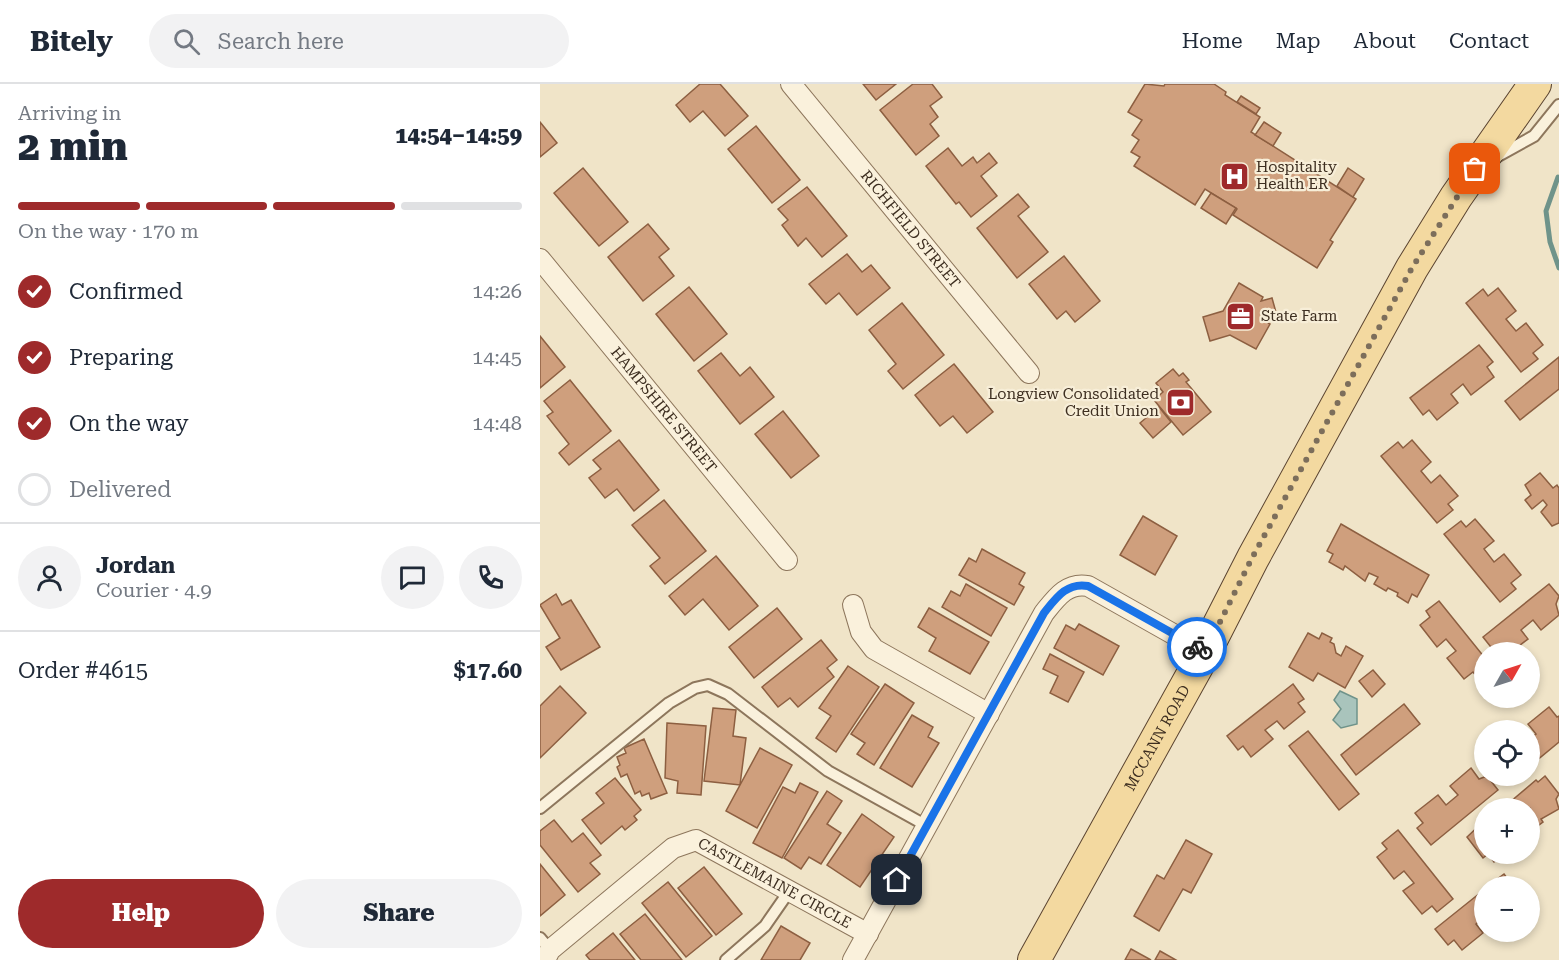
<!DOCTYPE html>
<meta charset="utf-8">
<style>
body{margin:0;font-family:"Roboto Serif",serif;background:#f2f2f3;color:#1f2937;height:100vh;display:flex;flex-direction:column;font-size:22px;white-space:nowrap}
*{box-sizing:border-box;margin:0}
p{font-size:20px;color:#747a83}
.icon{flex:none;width:33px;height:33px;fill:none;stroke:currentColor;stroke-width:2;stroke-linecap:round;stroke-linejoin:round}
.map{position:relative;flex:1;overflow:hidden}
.panel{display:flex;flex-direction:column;background:#fff;width:540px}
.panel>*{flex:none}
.needle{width:39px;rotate:51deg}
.tools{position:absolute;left:934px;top:558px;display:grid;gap:12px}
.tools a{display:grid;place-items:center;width:66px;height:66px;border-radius:50%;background:#fff;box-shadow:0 3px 9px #0003;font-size:30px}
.pin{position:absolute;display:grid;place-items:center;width:51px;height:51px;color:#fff;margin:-26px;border-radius:12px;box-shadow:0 3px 9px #0006}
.courier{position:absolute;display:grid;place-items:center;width:60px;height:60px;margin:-30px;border:4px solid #1a73e8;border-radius:50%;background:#fff;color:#222;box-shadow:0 2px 8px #0007}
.summary em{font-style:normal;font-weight:800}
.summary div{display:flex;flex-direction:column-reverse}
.summary{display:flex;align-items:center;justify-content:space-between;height:102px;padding:0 18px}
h1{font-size:39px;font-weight:800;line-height:45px}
.bar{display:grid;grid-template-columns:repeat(4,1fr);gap:9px 6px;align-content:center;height:72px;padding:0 18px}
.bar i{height:8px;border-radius:4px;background:#e0e1e3}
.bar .selected{background:#9e2a2b}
.bar p{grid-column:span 4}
.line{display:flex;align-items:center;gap:15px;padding:0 18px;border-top:2px solid #e0e1e3}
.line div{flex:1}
.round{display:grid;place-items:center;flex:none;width:63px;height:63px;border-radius:32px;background:#f2f2f3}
ol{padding:0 18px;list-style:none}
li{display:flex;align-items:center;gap:18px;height:66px}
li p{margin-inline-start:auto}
li .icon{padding:6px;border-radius:50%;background:#9e2a2b;color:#fff;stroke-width:4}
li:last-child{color:#747a83}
li i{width:33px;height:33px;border:3px solid #e0e1e3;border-radius:50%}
.primary-button{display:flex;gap:12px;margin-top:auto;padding:12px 18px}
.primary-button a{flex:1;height:69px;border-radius:36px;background:#9e2a2b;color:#fff;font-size:24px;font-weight:800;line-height:69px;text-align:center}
.primary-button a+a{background:#f2f2f3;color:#1f2937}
header{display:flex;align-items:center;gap:36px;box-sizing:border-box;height:84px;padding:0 30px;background:#fff;border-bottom:2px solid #e0e1e3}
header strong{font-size:28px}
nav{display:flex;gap:33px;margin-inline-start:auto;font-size:21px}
.search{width:420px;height:54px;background:#f2f2f3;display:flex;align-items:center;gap:15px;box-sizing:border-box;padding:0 21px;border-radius:33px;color:#747a83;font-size:22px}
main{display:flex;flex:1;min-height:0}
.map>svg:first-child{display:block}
</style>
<header>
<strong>Bitely</strong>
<div class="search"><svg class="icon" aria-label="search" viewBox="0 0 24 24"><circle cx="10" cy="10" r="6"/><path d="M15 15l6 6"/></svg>Search here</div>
<nav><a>Home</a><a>Map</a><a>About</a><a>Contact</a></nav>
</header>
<main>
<section class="panel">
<div class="summary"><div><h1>2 min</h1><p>Arriving in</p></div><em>14:54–14:59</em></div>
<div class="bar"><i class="selected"></i><i class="selected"></i><i class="selected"></i><i></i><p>On the way · 170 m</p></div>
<ol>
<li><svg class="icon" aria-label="check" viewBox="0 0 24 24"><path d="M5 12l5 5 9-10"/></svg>Confirmed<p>14:26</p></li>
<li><svg class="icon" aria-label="check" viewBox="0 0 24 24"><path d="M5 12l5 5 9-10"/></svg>Preparing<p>14:45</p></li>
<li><svg class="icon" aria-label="check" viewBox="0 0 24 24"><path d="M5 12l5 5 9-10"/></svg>On the way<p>14:48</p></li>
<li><i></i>Delivered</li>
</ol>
<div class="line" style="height:108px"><a class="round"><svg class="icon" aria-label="person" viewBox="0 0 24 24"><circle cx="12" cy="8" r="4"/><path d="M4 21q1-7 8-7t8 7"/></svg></a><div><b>Jordan</b><p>Courier · 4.9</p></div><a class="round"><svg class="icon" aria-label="chat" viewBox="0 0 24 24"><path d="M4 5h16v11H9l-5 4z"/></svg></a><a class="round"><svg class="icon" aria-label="phone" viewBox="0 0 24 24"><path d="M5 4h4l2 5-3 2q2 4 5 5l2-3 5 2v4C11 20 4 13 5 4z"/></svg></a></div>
<div class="line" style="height:78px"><div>Order #4615</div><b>$17.60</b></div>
<div class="primary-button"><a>Help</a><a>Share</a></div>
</section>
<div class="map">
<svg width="1019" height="876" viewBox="0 0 1019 876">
<rect width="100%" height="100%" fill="#f0e4c8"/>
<polygon fill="#a9c4bc" stroke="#6f938a" stroke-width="1.5" points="800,607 817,615 817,640 801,644 793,636 801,625 794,616"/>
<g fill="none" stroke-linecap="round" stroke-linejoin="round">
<polyline stroke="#6f938a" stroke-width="5" points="1018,93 1006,127 1010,158 1019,184"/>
</g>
<g fill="#cf9f7d" stroke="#8d5f41" stroke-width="1.5">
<polygon points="160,0 180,0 208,32 185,52 163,27 150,38 136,21"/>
<polygon points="323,0 356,0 336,16"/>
<polygon points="373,0 392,0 402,13 390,22 398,33 390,40 399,52 376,71 340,26"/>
<polygon points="605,0 624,2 625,0 674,0 686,8 685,11 720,33 711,48 816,115 790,156 793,158 777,184 693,131 697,125 665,105 655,121 594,82 600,73 591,68 599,56 592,51 602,36 588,28"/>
<polygon points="701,12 720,24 716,30 697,18"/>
<polygon points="0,38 17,59 0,73"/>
<polygon points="724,38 741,49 733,62 715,51"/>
<polygon points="216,42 260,96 232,119 188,65"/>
<polygon points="408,64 422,82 433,73 437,79 449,69 457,79 441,92 457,112 431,133 419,118 416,120 386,82"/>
<polygon points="43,84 88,138 59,162 14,109"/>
<polygon points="808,84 824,95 813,113 797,102"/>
<polygon points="267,103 307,152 282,173 266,154 258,162 242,141 248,136 238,125"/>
<polygon points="671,109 696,124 686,140 661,124"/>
<polygon points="478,110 489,123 478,132 508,168 477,194 437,144"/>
<polygon points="108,140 129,165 119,173 134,192 103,217 68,173"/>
<polygon points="307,170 322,188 331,181 350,204 317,231 299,209 286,220 269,200"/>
<polygon points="524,172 560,217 535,238 526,227 517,235 489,200"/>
<polygon points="699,199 723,213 721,217 732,214 737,232 723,236 730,240 716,265 690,251 670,257 663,233 683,227"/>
<polygon points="149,203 187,250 154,277 116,230"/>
<polygon points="958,204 976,227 966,235 976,247 986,239 1003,261 993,269 998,275 981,288 926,219 943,205 948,212"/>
<polygon points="362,219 404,271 363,305 348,287 356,280 329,246"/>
<polygon points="0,252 25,283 0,304"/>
<polygon points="939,261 953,278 947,283 954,293 931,311 923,300 911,310 918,319 897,336 889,326 883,331 870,314"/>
<polygon points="181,269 200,292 210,283 234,313 200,340 158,287"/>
<polygon points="1019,273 1019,305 980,336 965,317"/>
<polygon points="414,280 453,328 427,349 413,332 400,342 375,311"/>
<polygon points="633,285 639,292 643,289 649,296 646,298 671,328 643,351 614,316 623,308 616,299"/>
<polygon points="30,296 71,347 29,381 19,369 29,360 7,332 13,328 4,317"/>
<polygon points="619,323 631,338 613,354 600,339"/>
<polygon points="243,327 279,372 251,394 215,350"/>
<polygon points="79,356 119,406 94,427 77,405 65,414 49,394 61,385 53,376"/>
<polygon points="872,356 891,378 881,387 891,399 900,391 918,412 908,420 913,426 897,439 841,372 858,358 863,364"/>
<polygon points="1000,389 1013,404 1017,401 1019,404 1019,439 1012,442 1001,428 1007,421 1003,416 992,425 985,416 991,411 985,401"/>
<polygon points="124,416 166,467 125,500 110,482 120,474 92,441"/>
<polygon points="603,432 637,452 615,491 580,471"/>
<polygon points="935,435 954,457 944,465 954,478 964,470 981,491 971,499 976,505 960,518 904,450 921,437 926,443"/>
<polygon points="801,440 889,491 877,513 872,510 868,519 857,512 858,509 848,504 846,507 834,500 838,493 829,489 825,497 805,482 803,486 789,478 793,470 787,467"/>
<polygon points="442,465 485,489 479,500 484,503 474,521 419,491 429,474 436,478"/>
<polygon points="176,472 218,522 189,546 163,515 145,531 129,512"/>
<polygon points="426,500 467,524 451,552 402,523 411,507 420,512"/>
<polygon points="1009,500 1019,512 1016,520 1019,531 1001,546 993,536 981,546 988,555 971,568 965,568 960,562 954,567 943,553"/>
<polygon points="16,510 22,521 31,516 60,563 21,586 6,563 20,554 0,521"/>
<polygon points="899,517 945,574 945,588 938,594 933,588 924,595 907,574 916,567 906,555 897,563 880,541 890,533 886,527"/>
<polygon points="237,524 262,555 214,594 189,563"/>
<polygon points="389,524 449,558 430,590 389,567 396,554 378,543"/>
<polygon points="539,540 579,562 563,591 514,564 526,541 535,546"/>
<polygon points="768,549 779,555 782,549 792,554 790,558 794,560 796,569 801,572 806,562 823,572 805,604 778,589 773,597 749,583"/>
<polygon points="281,556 297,576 287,584 294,593 258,623 250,614 238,623 222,603"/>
<polygon points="510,570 544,588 528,618 510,609 518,592 503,585"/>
<polygon points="308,582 339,603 296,668 276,654 291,632 279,624"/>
<polygon points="833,586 845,600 832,613 819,597"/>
<polygon points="345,600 374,619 334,681 317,670 325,659 311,650"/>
<polygon points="753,600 764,615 758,619 765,628 744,645 737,637 725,646 733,655 711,673 703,662 698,666 687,652"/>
<polygon points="20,602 46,629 0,674 0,622"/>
<polygon points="864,620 880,640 816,691 801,671"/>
<polygon points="1009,623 1017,633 1019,632 1019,658 990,682 990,654 996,650 988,640"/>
<polygon points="173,624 196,626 193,652 206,654 200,701 164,697"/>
<polygon points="372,631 393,643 388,653 399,659 372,703 340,684"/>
<polygon points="127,639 166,642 161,711 137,709 138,697 125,694"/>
<polygon points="768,647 819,710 799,726 749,662"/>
<polygon points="104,655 127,709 111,715 109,709 102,712 100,707 95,710 87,690 81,693 77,683 80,681 77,673 86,669 84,664"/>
<polygon points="220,664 252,681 217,744 186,727"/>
<polygon points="931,684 939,695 947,692 958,706 891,761 877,744 883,739 875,729 898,711 906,721 918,711 910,702"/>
<polygon points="962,692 978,692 968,699"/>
<polygon points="1005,692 1019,710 1016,715 1019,725 1001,735 1003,738 992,746 990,724 963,724 996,696 998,698"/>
<polygon points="75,694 101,726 94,732 97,736 85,746 82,742 61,760 42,736 64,719 56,709"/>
<polygon points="260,699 278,708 242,774 213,759 243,703 255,709"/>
<polygon points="287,707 302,717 287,740 301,749 281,780 269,773 261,785 244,774"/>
<polygon points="322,730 354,753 320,803 287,781"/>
<polygon points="14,736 32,758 43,749 61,771 50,779 60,790 38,808 0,761 0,747"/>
<polygon points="945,736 945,770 965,770 954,778 948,770 943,774 927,753"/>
<polygon points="858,746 913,815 897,828 892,822 882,830 863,807 874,799 864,787 854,795 837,773 847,765 842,759"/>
<polygon points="646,756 672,770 651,809 643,805 619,847 594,832 617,791 624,795"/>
<polygon points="0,780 25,811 0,832"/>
<polygon points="164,783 202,830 176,851 138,804"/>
<polygon points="964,790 973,802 948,802"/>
<polygon points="128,798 172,852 146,873 102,819"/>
<polygon points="945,805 945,832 936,840 943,849 922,866 914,856 908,861 895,845"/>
<polygon points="105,830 142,876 101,876 80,850"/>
<polygon points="241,842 270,859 260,876 221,876"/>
<polygon points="73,849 95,876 50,876 46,871"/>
<polygon points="591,865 611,876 585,876"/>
<polygon points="620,867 636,876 615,876"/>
</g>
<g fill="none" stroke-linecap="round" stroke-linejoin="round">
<defs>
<g id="lane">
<polyline points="956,73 994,52 1019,21"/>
<polyline points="0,724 129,619 155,604 168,601 188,610 288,687 387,742"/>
<polyline points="0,854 10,866"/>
<polyline points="186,876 225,842 250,806"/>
</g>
<g id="street">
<path id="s1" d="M251,0L489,289"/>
<path id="s2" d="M0,175L247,476"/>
<polyline points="313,521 321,548 334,565 449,630"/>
<path id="s3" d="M5,876L10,866L133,764L156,756L328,850"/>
<path d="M313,876L504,529C516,514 527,498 548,502L665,568"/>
</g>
<g id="primary">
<path id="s4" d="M494,876L665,568L713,474L872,184L916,113L995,0"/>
</g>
</defs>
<use href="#lane" stroke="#8d765c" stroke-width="14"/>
<use href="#street" stroke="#8d765c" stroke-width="22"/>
<use href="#primary" stroke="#5b4430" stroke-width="34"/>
<use href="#lane" stroke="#faf1dc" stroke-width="10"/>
<use href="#street" stroke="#faf1dc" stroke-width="20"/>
<use href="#primary" stroke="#f3d9a0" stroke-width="32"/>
</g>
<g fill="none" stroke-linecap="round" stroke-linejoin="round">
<polyline stroke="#7c6e5b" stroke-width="6" stroke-dasharray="0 10.8" points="657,563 665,568 712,474 872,184 935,85"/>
<path stroke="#1a73e8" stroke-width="8" d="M357,796L504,529C516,514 527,498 548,502L657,563"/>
</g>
<defs>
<symbol id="hospital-square" viewBox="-11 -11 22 22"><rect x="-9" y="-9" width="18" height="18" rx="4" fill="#9e2a2b" stroke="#f7eed8"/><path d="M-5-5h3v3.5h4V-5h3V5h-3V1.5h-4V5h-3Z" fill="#fff"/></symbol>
<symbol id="office-square" viewBox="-11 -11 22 22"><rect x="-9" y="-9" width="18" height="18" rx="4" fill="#9e2a2b" stroke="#f7eed8"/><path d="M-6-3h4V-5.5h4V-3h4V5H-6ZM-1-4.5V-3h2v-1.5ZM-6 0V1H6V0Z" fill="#fff"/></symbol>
<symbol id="bank-square" viewBox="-11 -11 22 22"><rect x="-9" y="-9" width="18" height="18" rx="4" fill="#9e2a2b" stroke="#f7eed8"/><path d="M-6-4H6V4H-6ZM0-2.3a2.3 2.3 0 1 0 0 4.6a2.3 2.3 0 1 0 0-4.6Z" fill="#fff"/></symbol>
</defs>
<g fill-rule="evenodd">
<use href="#hospital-square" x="678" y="76" width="33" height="33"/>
<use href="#office-square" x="684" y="216" width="33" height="33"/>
<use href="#bank-square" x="624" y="302" width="33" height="33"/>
</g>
<g text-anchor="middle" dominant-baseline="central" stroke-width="4.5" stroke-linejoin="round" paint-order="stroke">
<g font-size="15" fill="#3d2e20" stroke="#f7eed8" text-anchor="start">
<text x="716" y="83">Hospitality<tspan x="716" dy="17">Health ER</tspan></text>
<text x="721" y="232">State Farm</text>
<text x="619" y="310" text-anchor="end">Longview Consolidated<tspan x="619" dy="17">Credit Union</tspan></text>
</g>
<g font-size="15" fill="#3d2e20" stroke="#f7eed8">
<text stroke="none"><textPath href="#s1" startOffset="188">RICHFIELD STREET</textPath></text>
<text stroke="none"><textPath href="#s2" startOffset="195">HAMPSHIRE STREET</textPath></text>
<text stroke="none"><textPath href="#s4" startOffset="254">MCCANN ROAD</textPath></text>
<text stroke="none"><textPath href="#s3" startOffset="285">CASTLEMAINE CIRCLE</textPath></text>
</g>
</g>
</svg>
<div class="tools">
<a><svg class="needle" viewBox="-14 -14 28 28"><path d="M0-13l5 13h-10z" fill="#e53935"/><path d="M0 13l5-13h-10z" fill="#747a83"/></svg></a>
<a><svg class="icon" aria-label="locate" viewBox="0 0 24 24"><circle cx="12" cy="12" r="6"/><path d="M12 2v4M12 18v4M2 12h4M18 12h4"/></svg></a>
<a>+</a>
<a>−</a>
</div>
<div class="pin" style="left:935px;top:85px;background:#ea580c"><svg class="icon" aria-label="bag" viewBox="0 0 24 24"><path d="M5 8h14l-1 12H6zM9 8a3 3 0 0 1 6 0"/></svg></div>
<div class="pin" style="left:357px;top:796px;background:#1f2937"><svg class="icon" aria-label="home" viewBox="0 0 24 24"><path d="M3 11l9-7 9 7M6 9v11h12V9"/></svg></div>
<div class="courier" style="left:657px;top:563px"><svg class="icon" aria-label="bike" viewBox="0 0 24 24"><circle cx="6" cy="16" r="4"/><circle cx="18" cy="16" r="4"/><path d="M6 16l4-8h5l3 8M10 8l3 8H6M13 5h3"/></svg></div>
</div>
</main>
